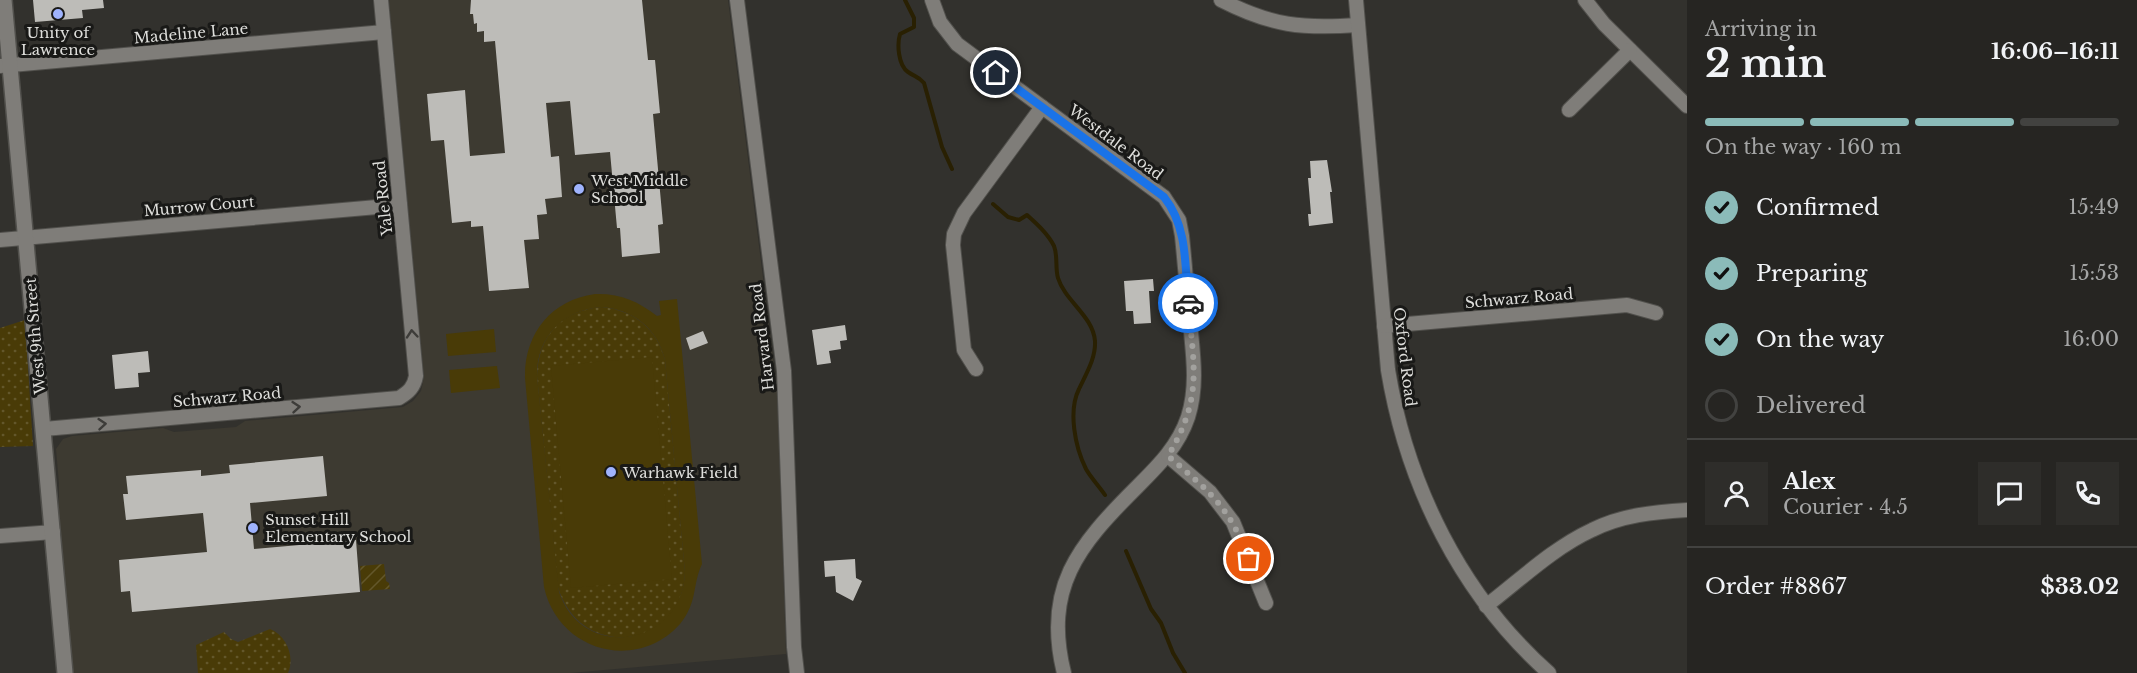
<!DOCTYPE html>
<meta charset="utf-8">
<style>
body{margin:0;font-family:"Libre Baskerville",serif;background:#2e2d2a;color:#f1f3f6;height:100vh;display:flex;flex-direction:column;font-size:22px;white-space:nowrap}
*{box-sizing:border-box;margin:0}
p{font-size:20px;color:#a4a5a5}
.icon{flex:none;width:33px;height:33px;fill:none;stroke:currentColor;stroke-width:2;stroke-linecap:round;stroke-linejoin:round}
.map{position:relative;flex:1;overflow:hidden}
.side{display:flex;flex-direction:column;background:#262522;width:450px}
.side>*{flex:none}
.pin{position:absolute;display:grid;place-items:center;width:51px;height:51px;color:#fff;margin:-26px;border:3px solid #fff;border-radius:50%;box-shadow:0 2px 6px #0007}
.courier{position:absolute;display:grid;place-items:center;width:60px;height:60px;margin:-30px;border:4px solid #1a73e8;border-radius:50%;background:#fff;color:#222;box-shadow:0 2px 8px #0007}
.headline em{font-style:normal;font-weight:700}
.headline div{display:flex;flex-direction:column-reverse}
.headline{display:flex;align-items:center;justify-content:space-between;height:102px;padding:0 18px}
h1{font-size:39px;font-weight:700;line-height:45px}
.bar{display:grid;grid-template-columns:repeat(4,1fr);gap:9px 6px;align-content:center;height:72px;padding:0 18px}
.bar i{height:8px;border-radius:4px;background:#424240}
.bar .current{background:#8bbbb9}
.bar p{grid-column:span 4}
.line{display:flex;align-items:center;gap:15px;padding:0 18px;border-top:2px solid #424240}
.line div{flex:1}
.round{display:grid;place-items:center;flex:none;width:63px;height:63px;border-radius:0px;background:#2e2d2a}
ol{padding:0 18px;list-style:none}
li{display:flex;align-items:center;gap:18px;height:66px}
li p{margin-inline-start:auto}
li .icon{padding:6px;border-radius:50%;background:#8bbbb9;color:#111;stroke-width:4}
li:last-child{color:#a4a5a5}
li i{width:33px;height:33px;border:3px solid #424240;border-radius:50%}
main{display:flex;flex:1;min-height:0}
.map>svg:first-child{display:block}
</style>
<main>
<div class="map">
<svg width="1687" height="673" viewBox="0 0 1687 673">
<defs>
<pattern id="grass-dots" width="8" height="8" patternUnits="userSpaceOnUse" patternTransform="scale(1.5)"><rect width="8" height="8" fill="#493b07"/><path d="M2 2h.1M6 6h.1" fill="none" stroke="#63572b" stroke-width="1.8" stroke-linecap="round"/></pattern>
<pattern id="garden-furrows" width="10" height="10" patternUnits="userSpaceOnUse" patternTransform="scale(1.5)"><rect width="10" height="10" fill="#493b07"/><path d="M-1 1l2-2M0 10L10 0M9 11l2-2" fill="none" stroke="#63572b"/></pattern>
</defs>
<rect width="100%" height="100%" fill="#32312d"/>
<polygon fill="#3d3a31" points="389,0 728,0 777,389 786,654 570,673 73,673 59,518 59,484 56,449 63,439 72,436 163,428 174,432 236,427 245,421 403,407 413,401 421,391 424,377"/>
<g fill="url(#grass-dots)">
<path d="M602,307C635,311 656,328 665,360L685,572C683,650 580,662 558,587L537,376C538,335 562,310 602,307Z"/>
<polygon points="25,320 33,446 0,447 0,328"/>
<path d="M270,629C287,636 295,657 288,673H198L196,645L224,632L231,639L238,642Z"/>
</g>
<polygon fill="url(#garden-furrows)" points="384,564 386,581 389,583 390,589 362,591 360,566"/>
<g fill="#493b07" fill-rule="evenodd">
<path d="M595,294C619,293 638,301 657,316L661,315L659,301L677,299L702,564C692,585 698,602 680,624C636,673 558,651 544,587L525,378C524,334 551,300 595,294ZM602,307C634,310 657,328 665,360L685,572C683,646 583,663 559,592L537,376C536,337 564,309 602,307Z"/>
<polygon points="494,329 496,352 448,356 446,334"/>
<polygon points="652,357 672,579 571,588 551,366"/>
<polygon points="497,366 500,388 451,393 449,370"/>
</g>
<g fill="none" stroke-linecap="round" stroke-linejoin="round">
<g stroke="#292002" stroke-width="4">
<path d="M905,0L914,18V27L900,34C897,44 898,65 908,72C915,77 918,76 924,83L942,147L952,169"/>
<path d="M993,204L1008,217L1019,220L1027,215C1037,224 1048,234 1054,246C1058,256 1055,268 1058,278C1065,301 1093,316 1095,341C1096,358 1086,374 1079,389C1068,411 1075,447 1086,469C1091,478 1099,486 1105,495"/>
<polyline points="1126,551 1151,609 1161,623 1173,653 1185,673"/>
</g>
</g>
<g fill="#bdbcb8">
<polygon points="33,0 103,0 104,8 82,10 83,18 35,22"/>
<polygon points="471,0 642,0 648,60 655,60 660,113 653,114 663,224 658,225 660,253 622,257 620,228 617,228 610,152 575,155 570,101 546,103 551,157 559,156 562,197 545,199 547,214 537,215 539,239 524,240 529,288 489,291 483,226 471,227 471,221 452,223 444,140 431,141 427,94 465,90 470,156 505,153 495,41 484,42 484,31 477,32 477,23 474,24 473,14 470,14"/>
<polygon points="1327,160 1332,192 1330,192 1333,223 1309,226 1308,214 1311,214 1308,178 1311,178 1310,161"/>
<polygon points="1153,279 1154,291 1149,291 1151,323 1134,324 1133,311 1126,311 1124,281"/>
<polygon points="845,325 847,340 840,341 841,349 829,351 831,363 817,365 812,330"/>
<polygon points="703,331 708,343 690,350 686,338"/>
<polygon points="148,351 150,372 138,373 139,387 115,389 112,355"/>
<polygon points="323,456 327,496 250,503 254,549 356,540 360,592 132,612 130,591 121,592 119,560 207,552 203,513 126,520 123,494 128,494 126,476 201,470 201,476 230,473 229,465"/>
<polygon points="855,559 856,578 862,581 853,601 836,592 835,576 825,577 824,561"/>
</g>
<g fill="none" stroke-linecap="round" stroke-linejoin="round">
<defs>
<g id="minor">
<polyline points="737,0 784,371 794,647 797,673"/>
<path d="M932,0L940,22L957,44L1164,197L1179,220L1182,236C1185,265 1187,293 1190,322C1193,354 1198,386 1188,417C1178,447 1157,467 1135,489C1078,546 1043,588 1064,673"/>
<path d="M1221,0C1272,26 1302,29 1358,25"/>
<path d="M1356,0L1388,370C1407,485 1461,595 1549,673"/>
<polyline points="1585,0 1604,24 1687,106"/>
<polyline points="0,66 384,32"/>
<polyline points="1569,110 1630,50"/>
<polyline points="0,240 400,205"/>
<polyline points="1384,326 1627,305 1656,313"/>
<polyline points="976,369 964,350 953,245 954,234 964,213 1042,107"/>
<path d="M44,429L399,398C409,392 414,387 416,376L381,0"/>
<polyline points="1168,456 1210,492 1233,522 1266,603"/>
<polyline points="0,536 53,532"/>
<path d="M1486,606C1520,580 1553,548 1592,530C1622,515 1654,512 1687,510"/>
</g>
<polyline id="tertiary" points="4,0 65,673"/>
</defs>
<use href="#minor" stroke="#51504c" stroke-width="16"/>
<use href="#tertiary" stroke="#51504c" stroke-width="18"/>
<use href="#minor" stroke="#7f7d79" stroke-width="14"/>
<use href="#tertiary" stroke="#7f7d79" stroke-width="15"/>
</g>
<defs><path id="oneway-chevron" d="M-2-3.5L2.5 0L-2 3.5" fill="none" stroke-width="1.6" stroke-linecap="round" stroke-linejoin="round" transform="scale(1.5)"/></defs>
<g stroke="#3d3c39">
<use href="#oneway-chevron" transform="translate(412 334) rotate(-95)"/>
<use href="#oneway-chevron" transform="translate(296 407) rotate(-5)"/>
<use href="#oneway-chevron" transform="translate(102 424) rotate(-5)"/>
</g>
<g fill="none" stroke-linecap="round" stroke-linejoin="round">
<path stroke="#a2a19e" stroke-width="6" stroke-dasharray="0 10.8" d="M1188,303C1194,367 1203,398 1168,456C1210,492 1229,506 1249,559"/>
<path stroke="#1a73e8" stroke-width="8" d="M996,73L1164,197C1188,227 1185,267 1188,303"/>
</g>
<g fill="#9fb3fd" stroke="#191917" stroke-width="2">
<circle cx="58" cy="14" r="6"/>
<circle cx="579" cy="189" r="6"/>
<circle cx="611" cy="472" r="6"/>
<circle cx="253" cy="528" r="6"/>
</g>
<g text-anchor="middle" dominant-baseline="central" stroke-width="6" stroke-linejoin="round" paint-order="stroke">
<g font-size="15" fill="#dededb" stroke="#191917" text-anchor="start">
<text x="58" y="32" text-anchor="middle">Unity of<tspan x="58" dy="17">Lawrence</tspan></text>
<text x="591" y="180">West Middle<tspan x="591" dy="17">School</tspan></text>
<text x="623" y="472">Warhawk Field</text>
<text x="265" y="519">Sunset Hill<tspan x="265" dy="17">Elementary School</tspan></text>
</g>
<g font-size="15" fill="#dededb" stroke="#191917">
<text transform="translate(191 33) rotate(-5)">Madeline Lane</text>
<text transform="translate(1116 142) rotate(37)">Westdale Road</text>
<text transform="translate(383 198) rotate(-96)">Yale Road</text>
<text transform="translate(199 206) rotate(-5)">Murrow Court</text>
<text transform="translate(1519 298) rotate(-5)">Schwarz Road</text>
<text transform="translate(35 336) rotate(-95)">West 9th Street</text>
<text transform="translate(762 337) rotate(-97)">Harvard Road</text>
<text transform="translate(1405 357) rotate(83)">Oxford Road</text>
<text transform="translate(227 397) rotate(-5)">Schwarz Road</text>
</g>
</g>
</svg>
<div class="pin" style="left:1249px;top:559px;background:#ea580c"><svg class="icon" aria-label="bag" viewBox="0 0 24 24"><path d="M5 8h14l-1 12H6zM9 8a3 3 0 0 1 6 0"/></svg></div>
<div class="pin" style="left:996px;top:73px;background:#1f2937"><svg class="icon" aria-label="home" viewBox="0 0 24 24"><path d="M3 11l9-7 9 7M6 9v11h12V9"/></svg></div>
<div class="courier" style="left:1188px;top:303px"><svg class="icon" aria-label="car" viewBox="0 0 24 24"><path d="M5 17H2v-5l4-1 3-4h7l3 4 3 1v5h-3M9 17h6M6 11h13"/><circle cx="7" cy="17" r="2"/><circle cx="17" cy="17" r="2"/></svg></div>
</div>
<section class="side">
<div class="headline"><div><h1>2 min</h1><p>Arriving in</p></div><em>16:06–16:11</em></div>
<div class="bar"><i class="current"></i><i class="current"></i><i class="current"></i><i></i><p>On the way · 160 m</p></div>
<ol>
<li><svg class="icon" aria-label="check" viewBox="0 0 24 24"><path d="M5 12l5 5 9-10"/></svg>Confirmed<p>15:49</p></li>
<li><svg class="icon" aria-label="check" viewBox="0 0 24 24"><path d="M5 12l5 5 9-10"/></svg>Preparing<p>15:53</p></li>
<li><svg class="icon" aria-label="check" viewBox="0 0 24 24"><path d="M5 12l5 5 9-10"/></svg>On the way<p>16:00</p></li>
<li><i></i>Delivered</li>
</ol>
<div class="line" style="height:108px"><a class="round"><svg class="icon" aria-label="person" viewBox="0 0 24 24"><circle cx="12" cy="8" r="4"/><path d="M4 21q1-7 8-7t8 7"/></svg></a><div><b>Alex</b><p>Courier · 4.5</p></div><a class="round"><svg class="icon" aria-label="chat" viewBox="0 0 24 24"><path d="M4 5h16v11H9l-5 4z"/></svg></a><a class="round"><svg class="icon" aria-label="phone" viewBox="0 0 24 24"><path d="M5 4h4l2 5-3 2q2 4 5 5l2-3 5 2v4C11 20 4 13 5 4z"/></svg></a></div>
<div class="line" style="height:78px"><div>Order #8867</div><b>$33.02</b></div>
</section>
</main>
